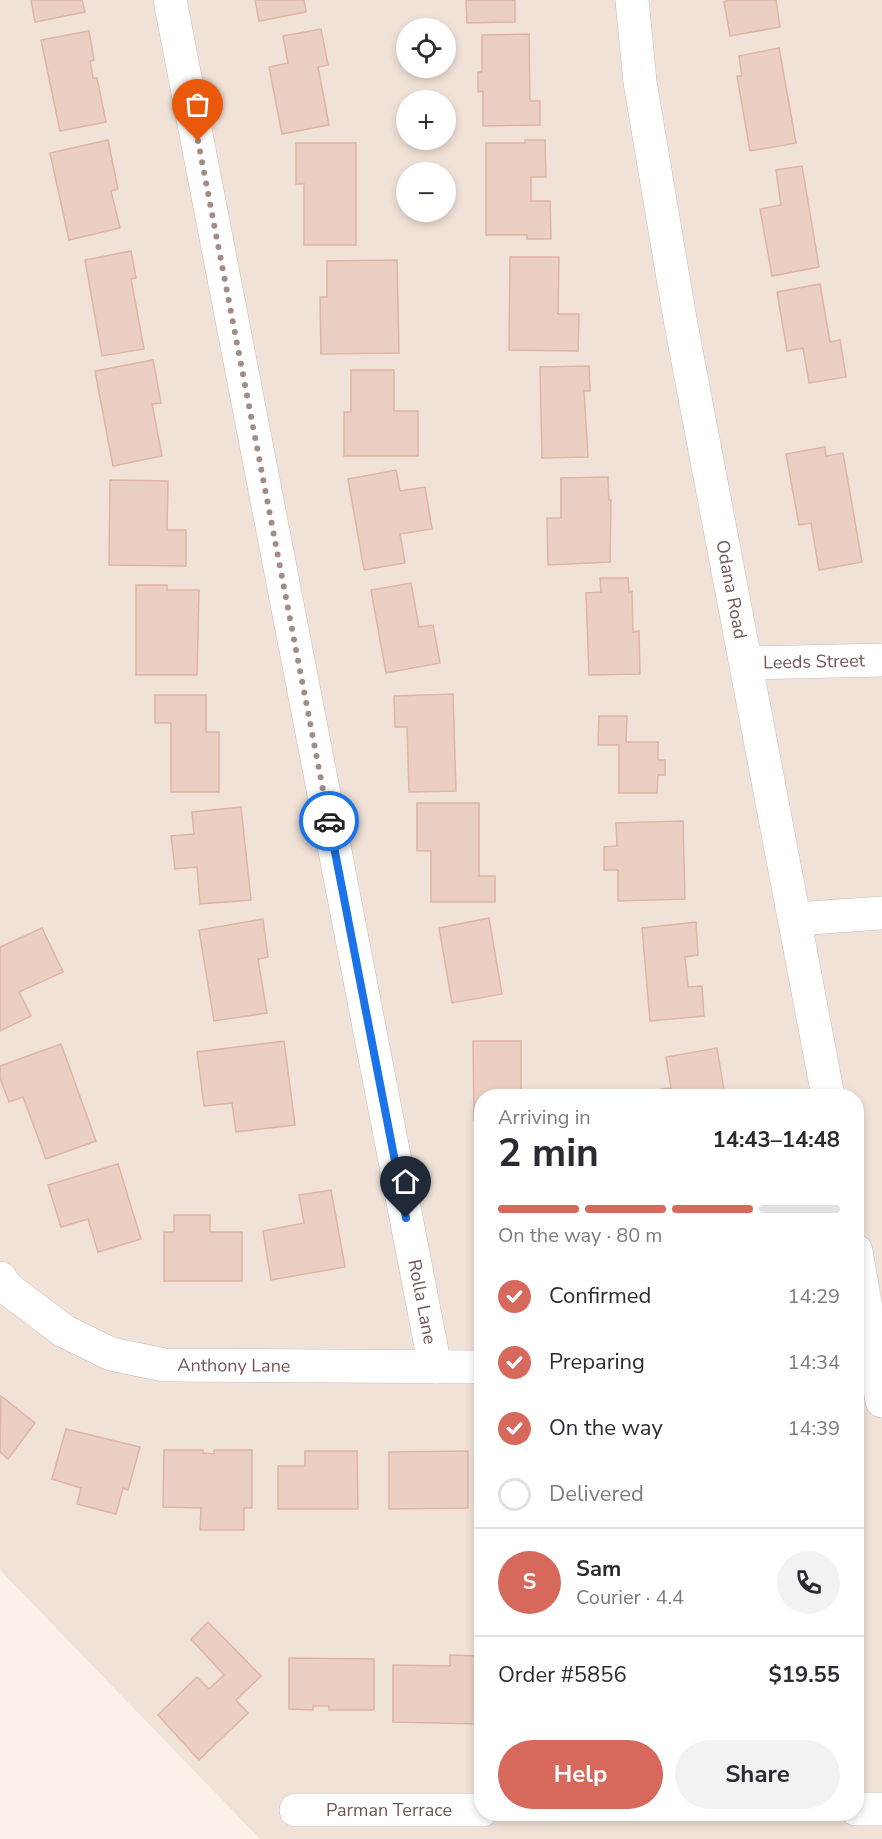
<!DOCTYPE html>
<meta charset="utf-8">
<style>
body{margin:0;font-family:"Nunito Sans",sans-serif;background:#f2f2f3;color:#2b2b33;height:100vh;display:flex;flex-direction:column;font-size:22px;white-space:nowrap}
*{box-sizing:border-box;margin:0}
p{font-size:20px;color:#7c7c81}
.icon{flex:none;width:33px;height:33px;fill:none;stroke:currentColor;stroke-width:2;stroke-linecap:round;stroke-linejoin:round}
.map{position:relative;flex:1;overflow:hidden}
.panel{position:absolute;left:474px;top:1089px;width:390px;height:732px;display:flex;flex-direction:column;background:#fff;border-radius:24px;box-shadow:0 3px 9px #0003}
.panel>*{flex:none}
.fabs{position:absolute;left:396px;top:18px;display:grid;gap:12px}
.fabs a{display:grid;place-items:center;width:60px;height:60px;border-radius:50%;background:#fff;box-shadow:0 3px 9px #0003;font-size:30px}
.pin{position:absolute;display:grid;place-items:center;width:51px;height:51px;color:#fff;margin:-62px -26px;border-radius:50% 50% 50% 0;rotate:-45deg;box-shadow:0 0 6px #0007}
.pin .icon{rotate:45deg}
.courier{position:absolute;display:grid;place-items:center;width:60px;height:60px;margin:-30px;border:4px solid #1a73e8;border-radius:50%;background:#fff;color:#222;box-shadow:0 2px 8px #0007}
.head em{font-style:normal;font-weight:700}
.head div{display:flex;flex-direction:column-reverse}
.head{display:flex;align-items:center;justify-content:space-between;height:102px;padding:0 24px}
h1{font-size:39px;font-weight:700;line-height:45px}
.bar{display:grid;grid-template-columns:repeat(4,1fr);gap:9px 6px;align-content:center;height:72px;padding:0 24px}
.bar i{height:8px;border-radius:4px;background:#e1e1e2}
.bar .current{background:#d6695b}
.bar p{grid-column:span 4}
.line{display:flex;align-items:center;gap:15px;padding:0 24px;border-top:2px solid #e1e1e2}
.line div{flex:1}
.round{display:grid;place-items:center;flex:none;width:63px;height:63px;border-radius:32px;background:#f2f2f3}
ol{padding:0 24px;list-style:none}
li{display:flex;align-items:center;gap:18px;height:66px}
li p{margin-inline-start:auto}
li .icon{padding:6px;border-radius:50%;background:#d6695b;color:#fff;stroke-width:4}
li:last-child{color:#7c7c81}
li i{width:33px;height:33px;border:3px solid #e1e1e2;border-radius:50%}
.primary-button{display:flex;gap:12px;margin-top:auto;padding:12px 24px}
.primary-button a{flex:1;height:69px;border-radius:36px;background:#d6695b;color:#fff;font-size:24px;font-weight:700;line-height:69px;text-align:center}
.primary-button a+a{background:#f2f2f3;color:#2b2b33}
.map>svg:first-child{display:block}
</style>
<div class="map">
<svg width="882" height="1839" viewBox="0 0 882 1839">
<rect width="100%" height="100%" fill="#faf1e8"/>
<path fill="#f1e2d7" fill-rule="evenodd" d="M0,0H882V1839H260L0,1570ZM406,28H446V68H406ZM406,100H446V140H406ZM406,172H446V212H406ZM482,1096H856V1814H482Z"/>
<g fill="#eccfc3" stroke="#ddb4a5" stroke-width="1.5">
<polygon points="31,0 82,0 85,12 35,22"/>
<polygon points="255,0 304,0 306,12 259,21"/>
<polygon points="466,0 515,0 515,22 467,23"/>
<polygon points="728,0 776,0 780,27 730,36 724,2"/>
<polygon points="321,29 328,65 318,67 329,125 282,134 269,67 288,63 283,36"/>
<polygon points="89,31 94,60 90,61 93,78 97,78 106,122 60,131 41,40"/>
<polygon points="529,34 530,101 540,101 540,125 483,126 483,91 478,92 478,72 482,72 482,35"/>
<polygon points="779,48 796,143 750,151 737,76 742,76 739,56"/>
<polygon points="108,140 118,189 111,191 120,228 69,240 50,153"/>
<polygon points="525,140 545,140 546,177 531,177 531,201 550,201 551,239 527,239 527,235 486,235 486,143 525,143"/>
<polygon points="296,143 356,143 356,245 304,245 304,184 296,184"/>
<polygon points="802,166 819,267 772,276 760,209 781,205 776,170"/>
<polygon points="131,251 136,278 131,279 144,349 102,356 85,260"/>
<polygon points="510,257 559,257 558,314 579,314 578,351 509,350"/>
<polygon points="397,260 399,353 321,354 320,297 327,297 327,261"/>
<polygon points="820,284 830,342 840,340 846,377 809,383 803,348 787,351 777,292"/>
<polygon points="153,360 161,403 152,404 162,456 113,466 95,371"/>
<polygon points="589,366 590,391 584,391 588,457 542,458 540,367"/>
<polygon points="351,370 394,370 394,411 418,411 418,456 344,456 344,412 351,412"/>
<polygon points="825,447 826,456 843,453 862,562 819,570 811,523 799,525 786,454"/>
<polygon points="396,470 400,491 425,487 432,529 400,534 405,563 364,570 348,479"/>
<polygon points="608,477 609,500 611,500 610,562 548,565 547,518 561,518 561,478"/>
<polygon points="110,480 168,481 167,530 186,530 186,566 109,565"/>
<polygon points="600,578 628,578 629,592 632,591 633,632 639,631 640,674 589,675 586,593 601,592"/>
<polygon points="411,583 419,627 433,625 440,663 386,673 371,590"/>
<polygon points="136,585 167,585 167,590 199,590 197,675 136,675"/>
<polygon points="453,694 456,791 409,792 407,727 395,727 394,696"/>
<polygon points="155,695 206,695 206,732 219,732 219,792 171,792 171,723 155,723"/>
<polygon points="599,716 627,716 626,742 658,742 658,760 665,760 665,775 658,775 657,793 619,793 619,745 598,745"/>
<polygon points="417,803 479,803 479,876 495,876 495,902 431,902 431,851 417,851"/>
<polygon points="241,807 251,900 200,904 197,867 175,869 171,836 194,834 192,812"/>
<polygon points="683,821 685,899 618,901 618,870 604,870 604,847 617,846 616,823"/>
<polygon points="489,918 502,994 452,1003 439,928"/>
<polygon points="263,919 268,957 258,959 267,1013 214,1021 199,930"/>
<polygon points="696,922 698,955 685,957 688,987 702,986 704,1016 650,1021 642,928"/>
<polygon points="42,928 63,972 19,992 31,1016 0,1031 0,947"/>
<polygon points="284,1041 295,1125 236,1132 232,1103 204,1106 197,1052"/>
<polygon points="473,1041 521,1041 521,1096 482,1096 482,1140 478,1140 478,1120 474,1120"/>
<polygon points="61,1044 96,1141 46,1159 23,1097 9,1102 0,1078 0,1066"/>
<polygon points="717,1048 725,1096 662,1096 661,1089 671,1088 666,1057"/>
<polygon points="118,1164 141,1239 98,1252 88,1219 61,1227 48,1185"/>
<polygon points="482,1188 482,1223 476,1189"/>
<polygon points="331,1190 345,1267 271,1280 263,1231 304,1223 299,1195"/>
<polygon points="174,1215 210,1215 210,1232 242,1232 242,1281 164,1281 164,1232 174,1232"/>
<polygon points="1,1396 35,1423 8,1459 0,1452"/>
<polygon points="66,1429 140,1447 128,1490 123,1488 116,1514 77,1504 81,1488 52,1479"/>
<polygon points="164,1450 203,1450 203,1453 214,1454 214,1450 252,1450 252,1508 244,1508 244,1530 200,1530 201,1508 163,1507"/>
<polygon points="305,1451 357,1451 358,1509 278,1509 278,1466 305,1466"/>
<polygon points="468,1451 468,1508 389,1509 389,1452"/>
<polygon points="208,1622 261,1676 236,1700 248,1713 199,1760 158,1715 197,1677 209,1689 224,1675 191,1639"/>
<polygon points="450,1655 482,1656 482,1724 393,1722 393,1665 450,1666"/>
<polygon points="289,1658 374,1659 374,1710 329,1710 329,1706 313,1706 313,1710 289,1709"/>
</g>
<g fill="none" stroke-linecap="round" stroke-linejoin="round">
<defs>
<g id="street">
<path id="s1" d="M170,0L435,1367"/>
<path id="s2" d="M746,663L882,660"/>
<polyline points="795,919 882,913"/>
<path id="s3" d="M0,1278L7,1288L64,1331L111,1354L164,1365L482,1367"/>
<polyline points="856,1809 882,1809"/>
<path id="s4" d="M296,1810H482"/>
</g>
<g id="secondary">
<path id="s5" d="M632,0L640,82L680,319L828,1096"/>
<polyline points="856,1251 882,1401"/>
</g>
</defs>
<use href="#street" stroke="#cbb8af" stroke-width="34"/>
<use href="#secondary" stroke="#cfbab0" stroke-width="34"/>
<use href="#street" stroke="#fff" stroke-width="33"/>
<use href="#secondary" stroke="#fff" stroke-width="33"/>
</g>
<g fill="none" stroke-linecap="round" stroke-linejoin="round">
<polyline stroke="#a18d85" stroke-width="6" stroke-dasharray="0 10.8" points="198,141 329,821"/>
<polyline stroke="#1a73e8" stroke-width="8" points="329,821 406,1218"/>
</g>
<g text-anchor="middle" dominant-baseline="central" stroke-width="5" stroke-linejoin="round" paint-order="stroke">
<g font-size="18" fill="#71574f" stroke="#fdf5ee">
<text stroke="none"><textPath href="#s5" startOffset="598">Odana Road</textPath></text>
<text stroke="none"><textPath href="#s2" startOffset="68">Leeds Street</textPath></text>
<text stroke="none"><textPath href="#s1" startOffset="1326">Rolla Lane</textPath></text>
<text stroke="none"><textPath href="#s3" startOffset="260">Anthony Lane</textPath></text>
<text stroke="none"><textPath href="#s4" startOffset="93">Parman Terrace</textPath></text>
</g>
</g>
</svg>
<div class="fabs">
<a><svg class="icon" aria-label="locate" viewBox="0 0 24 24"><circle cx="12" cy="12" r="6"/><path d="M12 2v4M12 18v4M2 12h4M18 12h4"/></svg></a>
<a>+</a>
<a>−</a>
</div>
<div class="pin" style="left:198px;top:141px;background:#ea580c"><svg class="icon" aria-label="bag" viewBox="0 0 24 24"><path d="M5 8h14l-1 12H6zM9 8a3 3 0 0 1 6 0"/></svg></div>
<div class="pin" style="left:406px;top:1218px;background:#1f2937"><svg class="icon" aria-label="home" viewBox="0 0 24 24"><path d="M3 11l9-7 9 7M6 9v11h12V9"/></svg></div>
<div class="courier" style="left:329px;top:821px"><svg class="icon" aria-label="car" viewBox="0 0 24 24"><path d="M5 17H2v-5l4-1 3-4h7l3 4 3 1v5h-3M9 17h6M6 11h13"/><circle cx="7" cy="17" r="2"/><circle cx="17" cy="17" r="2"/></svg></div>
<section class="panel">
<div class="head"><div><h1>2 min</h1><p>Arriving in</p></div><em>14:43–14:48</em></div>
<div class="bar"><i class="current"></i><i class="current"></i><i class="current"></i><i></i><p>On the way · 80 m</p></div>
<ol>
<li><svg class="icon" aria-label="check" viewBox="0 0 24 24"><path d="M5 12l5 5 9-10"/></svg>Confirmed<p>14:29</p></li>
<li><svg class="icon" aria-label="check" viewBox="0 0 24 24"><path d="M5 12l5 5 9-10"/></svg>Preparing<p>14:34</p></li>
<li><svg class="icon" aria-label="check" viewBox="0 0 24 24"><path d="M5 12l5 5 9-10"/></svg>On the way<p>14:39</p></li>
<li><i></i>Delivered</li>
</ol>
<div class="line" style="height:108px"><b class="round" style="background:#d6695b;color:#fff">S</b><div><b>Sam</b><p>Courier · 4.4</p></div><a class="round"><svg class="icon" aria-label="phone" viewBox="0 0 24 24"><path d="M5 4h4l2 5-3 2q2 4 5 5l2-3 5 2v4C11 20 4 13 5 4z"/></svg></a></div>
<div class="line" style="height:78px"><div>Order #5856</div><b>$19.55</b></div>
<div class="primary-button"><a>Help</a><a>Share</a></div>
</section>
</div>
